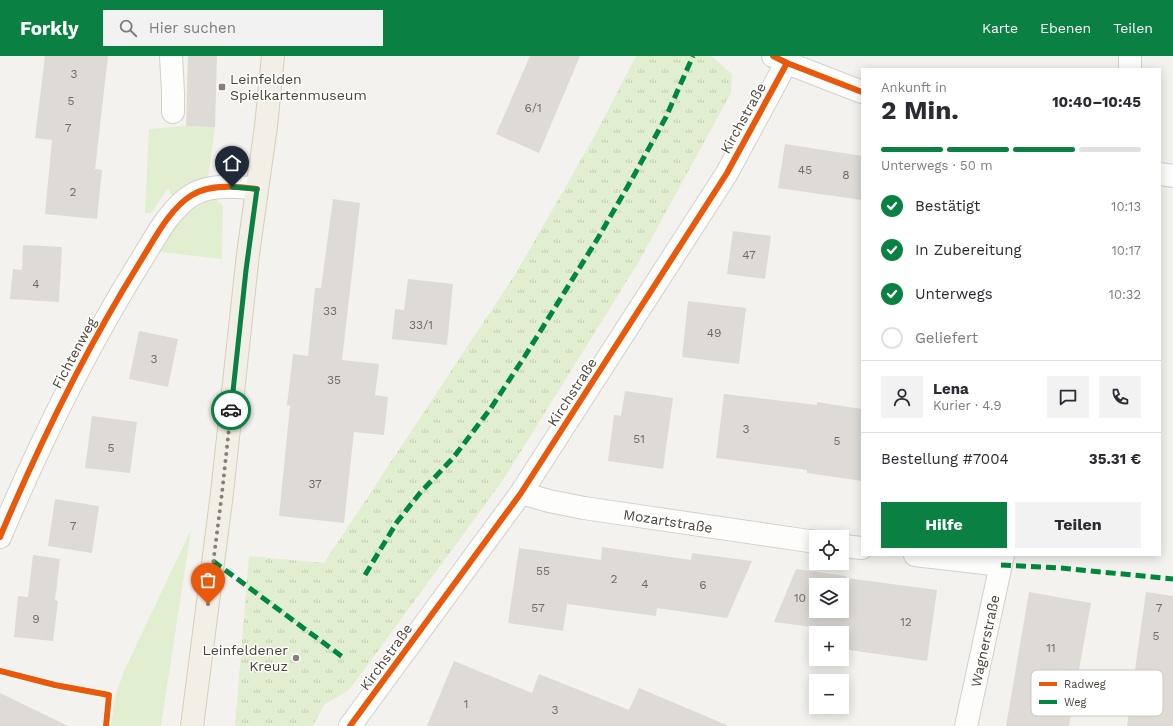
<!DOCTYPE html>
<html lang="de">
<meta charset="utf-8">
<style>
body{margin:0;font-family:"Work Sans",sans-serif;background:#f2f2f3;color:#2b2b33;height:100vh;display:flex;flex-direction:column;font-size:15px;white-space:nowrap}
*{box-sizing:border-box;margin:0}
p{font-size:13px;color:#7c7c81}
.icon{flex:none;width:22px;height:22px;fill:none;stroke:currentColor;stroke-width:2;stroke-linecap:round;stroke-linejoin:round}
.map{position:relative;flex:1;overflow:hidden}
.sheet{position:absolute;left:861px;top:12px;width:300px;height:488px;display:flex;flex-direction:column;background:#fff;border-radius:0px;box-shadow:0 2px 10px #0003}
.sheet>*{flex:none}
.buttons{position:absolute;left:809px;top:474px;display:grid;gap:8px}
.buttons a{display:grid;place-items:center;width:40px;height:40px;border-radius:0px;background:#fff;box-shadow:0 2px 10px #0003;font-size:20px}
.pin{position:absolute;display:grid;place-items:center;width:34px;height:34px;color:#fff;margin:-41px -17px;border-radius:50% 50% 50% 0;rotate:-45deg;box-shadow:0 0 4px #0007}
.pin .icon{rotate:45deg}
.courier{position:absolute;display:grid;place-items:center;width:40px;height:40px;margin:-20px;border:3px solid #0b8043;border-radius:50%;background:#fff;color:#222;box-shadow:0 1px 5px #0007}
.head em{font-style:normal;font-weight:700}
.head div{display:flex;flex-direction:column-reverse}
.head{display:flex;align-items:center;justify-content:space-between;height:68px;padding:0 20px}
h1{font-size:26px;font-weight:700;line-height:30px}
.bar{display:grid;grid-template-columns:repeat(4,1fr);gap:6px 4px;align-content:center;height:48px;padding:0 20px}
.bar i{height:5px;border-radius:3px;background:#e1e1e2}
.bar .active{background:#0b8043}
.bar p{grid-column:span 4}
.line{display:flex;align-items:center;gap:10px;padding:0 20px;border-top:1px solid #e1e1e2}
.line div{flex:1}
.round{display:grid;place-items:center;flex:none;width:42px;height:42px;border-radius:0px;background:#f2f2f3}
ol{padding:0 20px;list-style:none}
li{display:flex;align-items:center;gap:12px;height:44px}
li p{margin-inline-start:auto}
li .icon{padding:4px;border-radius:50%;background:#0b8043;color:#fff;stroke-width:4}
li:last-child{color:#7c7c81}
li i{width:22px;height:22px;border:2px solid #e1e1e2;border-radius:50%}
.button{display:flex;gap:8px;margin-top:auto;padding:8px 20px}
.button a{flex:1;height:46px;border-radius:0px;background:#0b8043;color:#fff;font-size:16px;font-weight:700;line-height:46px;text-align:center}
.button a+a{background:#f2f2f3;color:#2b2b33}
header{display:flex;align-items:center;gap:24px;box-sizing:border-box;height:56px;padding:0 20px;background:#0b8043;color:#fff}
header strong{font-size:19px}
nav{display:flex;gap:22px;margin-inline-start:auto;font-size:14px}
.search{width:280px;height:36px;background:#f2f2f3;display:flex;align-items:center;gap:10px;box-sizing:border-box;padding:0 14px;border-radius:0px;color:#7c7c81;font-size:15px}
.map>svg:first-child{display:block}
</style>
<header>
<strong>Forkly</strong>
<div class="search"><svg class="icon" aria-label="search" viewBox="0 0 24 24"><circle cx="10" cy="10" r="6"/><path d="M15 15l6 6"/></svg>Hier suchen</div>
<nav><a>Karte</a><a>Ebenen</a><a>Teilen</a></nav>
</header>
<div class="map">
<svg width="1173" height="670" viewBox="0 0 1173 670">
<defs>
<pattern id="park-tufts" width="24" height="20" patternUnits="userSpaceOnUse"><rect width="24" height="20" fill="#e1eecf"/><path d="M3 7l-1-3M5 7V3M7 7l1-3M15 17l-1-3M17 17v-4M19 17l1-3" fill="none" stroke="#c3cdb2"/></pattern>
</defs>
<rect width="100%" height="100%" fill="#f4f2ee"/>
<g fill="#e1eecf">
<polygon points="186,70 215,71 206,134 223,150 222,203 160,196 182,159 168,132 151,157 145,157 149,73"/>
<polygon points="191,474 161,670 111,670 115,640 125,613"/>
</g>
<polygon fill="url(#park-tufts)" points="636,0 711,0 732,18 731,37 638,207 503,424 350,633 324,649 313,670 235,670 249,500 324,507 516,217 594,81"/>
<g fill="#dedbd6" fill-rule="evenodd">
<polygon points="45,0 108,0 95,113 102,114 97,163 45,158 52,84 35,82"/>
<polygon points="188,0 217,0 215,71 186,70"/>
<polygon points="530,0 580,0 539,97 496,78"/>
<polygon points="785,88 862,100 862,144 778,132"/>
<polygon points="333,143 360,147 342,304 379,308 375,339 388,341 384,379 354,376 344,467 279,460 290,350 287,349 293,298 308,300 315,232 321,232"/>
<polygon points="733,175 771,180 765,223 727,218"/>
<polygon points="23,189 62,191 59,246 10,243 13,213 22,214"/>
<polygon points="408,223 453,228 447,289 392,283 395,253 404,254"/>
<polygon points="688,245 746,252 739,308 682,301"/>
<polygon points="139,275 178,283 168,331 129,323"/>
<polygon points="625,335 673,342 663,413 608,405 614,359 621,360"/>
<polygon points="724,338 817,349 817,346 862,353 862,425 807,417 807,414 716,402"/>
<polygon points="92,360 137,366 130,417 85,412"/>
<polygon points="55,443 99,450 92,497 48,490"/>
<polygon points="602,491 691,504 692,497 752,505 727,562 657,552 656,560 567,548 563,575 508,567 519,492 601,504"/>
<polygon points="33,499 60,503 55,544 58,545 53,585 14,581 18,540 28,541"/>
<path d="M796,513L846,520V522L937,534L927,605L842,593V575L774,566ZM816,529H842V555H816Z"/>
<polygon points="1029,536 1091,547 1069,670 1006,670"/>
<polygon points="1146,536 1173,540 1173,670 1127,670"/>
<polygon points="454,605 532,637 539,618 629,654 639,632 729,670 427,670"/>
<polygon points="0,637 68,670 0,670"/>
</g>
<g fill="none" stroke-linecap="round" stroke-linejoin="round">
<defs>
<g id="minor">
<polyline points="171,0 173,36 173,56"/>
<polyline points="773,0 787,7 862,36"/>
<polyline points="1130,13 1130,0"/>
<polyline points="1160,118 1173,120"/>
<polyline points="521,437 549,445 584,452 816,486"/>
<path d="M0,481C40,386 86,293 140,206C154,184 169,153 192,139C210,128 236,130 257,133"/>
<polyline points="842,490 862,492"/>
<polyline points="915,499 1001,509"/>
<polyline points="350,670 521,437 727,117 790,0"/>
<polyline points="966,670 1003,499"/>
</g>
<polyline id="major" points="192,670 222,437 248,198 266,70 273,0"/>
</defs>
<use href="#minor" stroke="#d2d0cb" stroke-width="24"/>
<use href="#major" stroke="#d6cebb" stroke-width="24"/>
<use href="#minor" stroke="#fdfdfc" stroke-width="22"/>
<use href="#major" stroke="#f2efe6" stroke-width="22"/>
<g stroke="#00873e" stroke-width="5" stroke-dasharray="10 5" stroke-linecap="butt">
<polyline points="213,505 344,602"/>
<polyline points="1001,509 1061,512 1173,523"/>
<polyline points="365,519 397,466 420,437 453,402 491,352 525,300 598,182 632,123 666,61 693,0"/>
</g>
<defs>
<g id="cycleway">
<polyline points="773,0 787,7 862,36"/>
<path d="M0,481C40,386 86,293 140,206C154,184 169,153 192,139C210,128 236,130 257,133"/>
<polyline points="0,615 55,629 109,639 106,670"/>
<polyline points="350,670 521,437 727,117 787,7"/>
</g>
</defs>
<use href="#cycleway" stroke="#fff" stroke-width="8"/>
<use href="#cycleway" stroke="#e8590c" stroke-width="6"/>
</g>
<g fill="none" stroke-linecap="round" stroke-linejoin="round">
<polyline stroke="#868178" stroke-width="4" stroke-dasharray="0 7.2" points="208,548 222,437 231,354"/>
<polyline stroke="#0b8043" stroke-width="5" points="231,354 246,214 257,133 232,131"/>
</g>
<g fill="#868178" stroke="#fff" stroke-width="1.5">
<rect x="218" y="27" width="8" height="8" rx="2"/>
<circle cx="296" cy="602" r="4"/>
</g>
<g text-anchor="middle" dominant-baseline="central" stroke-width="3" stroke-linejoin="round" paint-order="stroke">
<g font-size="12" fill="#706a61">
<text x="74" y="18">3</text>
<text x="71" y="45">5</text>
<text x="533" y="52">6/1</text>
<text x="68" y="72">7</text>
<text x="805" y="114">45</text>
<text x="846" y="119">8</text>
<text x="73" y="136">2</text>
<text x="749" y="199">47</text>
<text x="36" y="228">4</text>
<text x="330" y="255">33</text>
<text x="421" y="269">33/1</text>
<text x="714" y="277">49</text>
<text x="154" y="303">3</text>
<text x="334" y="324">35</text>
<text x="746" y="373">3</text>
<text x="639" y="383">51</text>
<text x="837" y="385">5</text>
<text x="111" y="392">5</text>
<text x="315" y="428">37</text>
<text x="73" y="470">7</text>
<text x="543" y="515">55</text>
<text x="614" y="523">2</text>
<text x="645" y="528">4</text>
<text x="703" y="529">6</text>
<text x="800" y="542">10</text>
<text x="538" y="552">57</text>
<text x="1159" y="552">7</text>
<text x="36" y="563">9</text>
<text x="906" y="566">12</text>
<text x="1156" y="580">5</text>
<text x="1051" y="592">11</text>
<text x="466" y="648">1</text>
<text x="555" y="654">3</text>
</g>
<g font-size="14" fill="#4b4439" stroke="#fff" text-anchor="start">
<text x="230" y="23">Leinfelden<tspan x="230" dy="16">Spielkartenmuseum</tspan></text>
<text x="288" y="594" text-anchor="end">Leinfeldener<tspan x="288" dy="16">Kreuz</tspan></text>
</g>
<g font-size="14" fill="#4b4439" stroke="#fff">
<text transform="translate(743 62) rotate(-61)">Kirchstraße</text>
<text transform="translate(74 297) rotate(-62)">Fichtenweg</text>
<text transform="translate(572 336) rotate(-57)">Kirchstraße</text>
<text transform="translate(668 465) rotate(9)">Mozartstraße</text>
<text transform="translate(985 585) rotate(-78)">Wagnerstraße</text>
<text transform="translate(386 601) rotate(-54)">Kirchstraße</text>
</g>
</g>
<rect x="1031" y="614" width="132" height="46" rx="6" fill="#fff" stroke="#c9c7c4" stroke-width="1"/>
<rect x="1039" y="626" width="18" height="4" fill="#e8590c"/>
<rect x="1039" y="644" width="18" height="4" fill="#00873e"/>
<g font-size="11" fill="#4b4439">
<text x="1064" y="632">Radweg</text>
<text x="1064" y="650">Weg</text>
</g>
</svg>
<div class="buttons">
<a><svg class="icon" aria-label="locate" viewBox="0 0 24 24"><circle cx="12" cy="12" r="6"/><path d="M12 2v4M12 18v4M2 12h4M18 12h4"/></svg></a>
<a><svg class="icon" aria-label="layers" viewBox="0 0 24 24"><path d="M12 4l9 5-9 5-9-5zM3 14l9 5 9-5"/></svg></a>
<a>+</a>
<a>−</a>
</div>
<div class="pin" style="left:208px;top:548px;background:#ea580c"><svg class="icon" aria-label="bag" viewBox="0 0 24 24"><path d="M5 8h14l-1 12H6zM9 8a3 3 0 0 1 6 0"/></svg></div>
<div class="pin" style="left:232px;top:131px;background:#1f2937"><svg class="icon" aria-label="home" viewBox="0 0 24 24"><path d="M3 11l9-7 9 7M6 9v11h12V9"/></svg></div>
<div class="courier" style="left:231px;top:354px"><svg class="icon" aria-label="car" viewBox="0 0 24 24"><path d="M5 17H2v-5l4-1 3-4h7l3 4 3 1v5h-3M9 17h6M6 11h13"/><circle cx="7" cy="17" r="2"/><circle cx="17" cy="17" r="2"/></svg></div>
<section class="sheet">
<div class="head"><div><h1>2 Min.</h1><p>Ankunft in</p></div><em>10:40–10:45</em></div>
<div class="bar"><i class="active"></i><i class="active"></i><i class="active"></i><i></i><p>Unterwegs · 50 m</p></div>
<ol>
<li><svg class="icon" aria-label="check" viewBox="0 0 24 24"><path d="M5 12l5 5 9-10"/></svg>Bestätigt<p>10:13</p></li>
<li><svg class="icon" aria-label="check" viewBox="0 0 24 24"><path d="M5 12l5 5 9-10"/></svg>In Zubereitung<p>10:17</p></li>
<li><svg class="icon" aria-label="check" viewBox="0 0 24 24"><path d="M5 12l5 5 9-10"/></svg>Unterwegs<p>10:32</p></li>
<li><i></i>Geliefert</li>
</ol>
<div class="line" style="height:72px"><a class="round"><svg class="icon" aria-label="person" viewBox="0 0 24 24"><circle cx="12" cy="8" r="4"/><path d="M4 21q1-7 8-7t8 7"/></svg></a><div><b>Lena</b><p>Kurier · 4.9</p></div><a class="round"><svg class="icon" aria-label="chat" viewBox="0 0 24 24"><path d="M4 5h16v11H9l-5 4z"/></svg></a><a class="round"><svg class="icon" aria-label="phone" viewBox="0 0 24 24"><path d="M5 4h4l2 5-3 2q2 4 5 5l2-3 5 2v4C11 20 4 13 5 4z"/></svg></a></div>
<div class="line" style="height:52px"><div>Bestellung #7004</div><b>35.31 €</b></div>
<div class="button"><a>Hilfe</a><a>Teilen</a></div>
</section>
</div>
